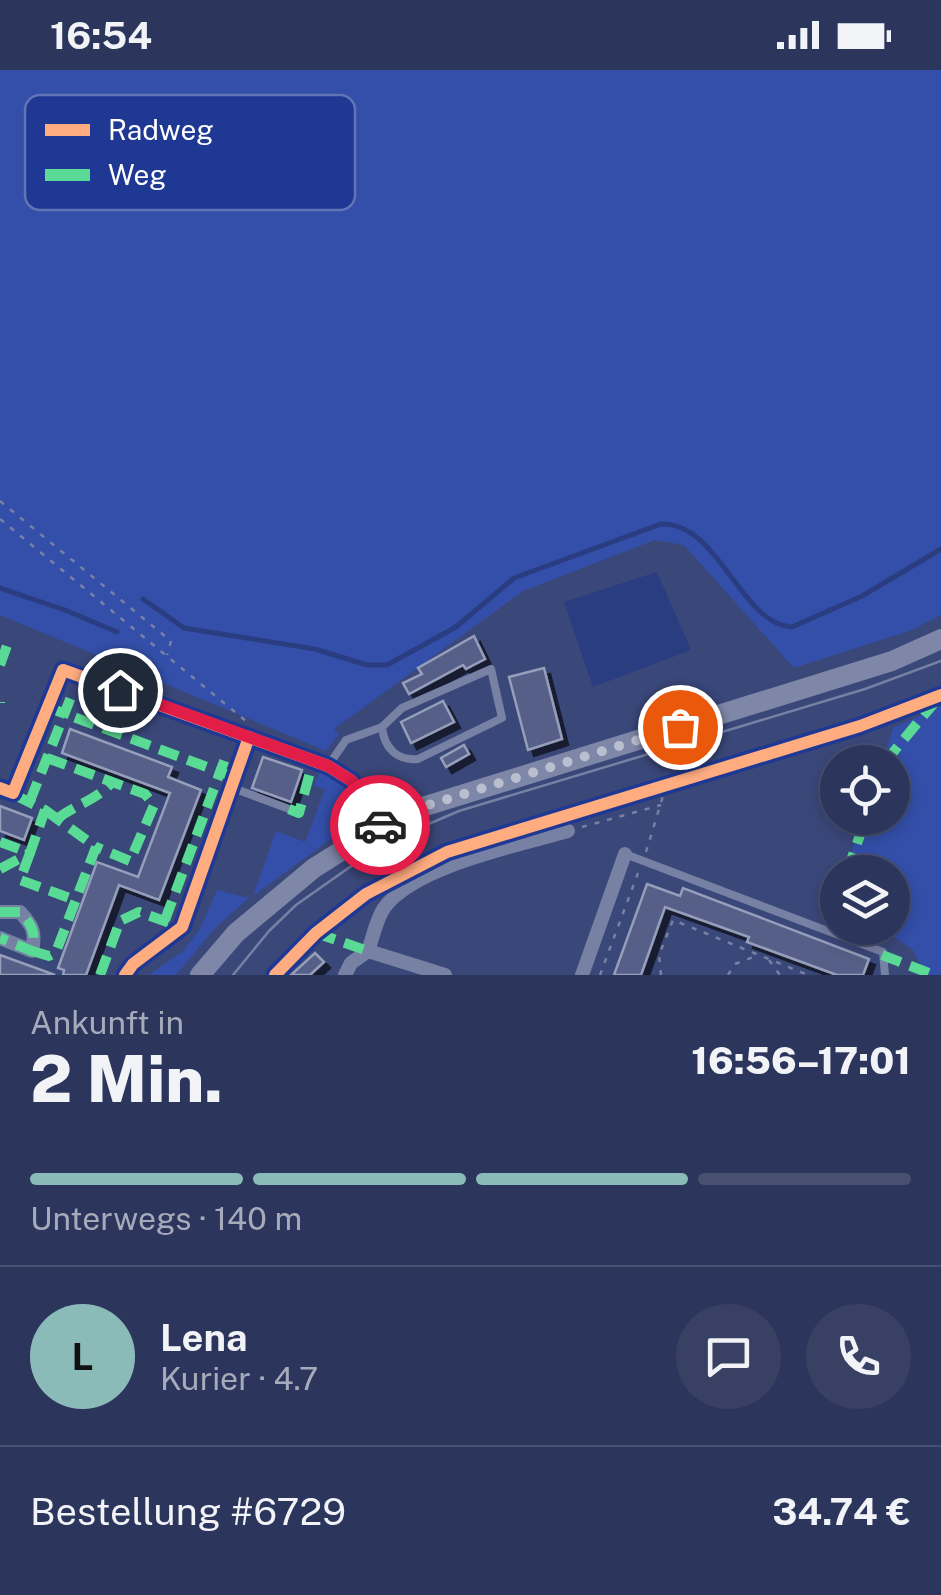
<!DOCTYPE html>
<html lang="de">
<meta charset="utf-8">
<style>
body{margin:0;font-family:"Public Sans",sans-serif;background:#384064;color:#f1f3f6;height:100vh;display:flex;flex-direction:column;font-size:38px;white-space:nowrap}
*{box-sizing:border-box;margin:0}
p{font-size:32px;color:#a6abbb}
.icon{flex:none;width:55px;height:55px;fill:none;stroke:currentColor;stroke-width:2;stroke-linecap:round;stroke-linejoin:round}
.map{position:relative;height:905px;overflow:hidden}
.sheet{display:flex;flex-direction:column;background:#2c355b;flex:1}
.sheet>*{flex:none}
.tools{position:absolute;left:820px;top:675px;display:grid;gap:20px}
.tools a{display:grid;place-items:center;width:90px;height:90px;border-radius:50%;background:#2c355b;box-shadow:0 5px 15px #0003,0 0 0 2px #485071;font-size:50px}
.pin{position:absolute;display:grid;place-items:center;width:85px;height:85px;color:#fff;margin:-42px;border:5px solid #fff;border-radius:50%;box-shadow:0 2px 10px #0007}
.courier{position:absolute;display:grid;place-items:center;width:100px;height:100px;margin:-50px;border:8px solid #e11d48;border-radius:50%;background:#fff;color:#222;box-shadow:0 2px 12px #0007}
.headline em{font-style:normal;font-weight:800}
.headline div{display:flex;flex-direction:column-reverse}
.headline{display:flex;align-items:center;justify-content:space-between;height:170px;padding:0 30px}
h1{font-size:65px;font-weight:800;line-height:75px}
.bar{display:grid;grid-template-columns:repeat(4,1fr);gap:15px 10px;align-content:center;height:120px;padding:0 30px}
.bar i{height:12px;border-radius:8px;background:#485071}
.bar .active{background:#8bbbb9}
.bar p{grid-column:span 4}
.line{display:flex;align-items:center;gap:25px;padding:0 30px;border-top:2px solid #485071}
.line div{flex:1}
.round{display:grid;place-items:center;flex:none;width:105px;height:105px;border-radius:52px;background:#384064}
.status{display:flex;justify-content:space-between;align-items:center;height:70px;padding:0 50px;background:#2c355b;direction:ltr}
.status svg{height:28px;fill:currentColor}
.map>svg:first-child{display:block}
</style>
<div class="status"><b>16:54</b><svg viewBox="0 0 49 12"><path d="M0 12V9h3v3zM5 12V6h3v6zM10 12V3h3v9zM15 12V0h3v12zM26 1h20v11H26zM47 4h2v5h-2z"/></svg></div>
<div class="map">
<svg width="941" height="905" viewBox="0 0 941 905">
<defs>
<filter id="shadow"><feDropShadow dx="6" dy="6" stdDeviation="0" flood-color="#0009"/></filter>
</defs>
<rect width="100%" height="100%" fill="#3a4779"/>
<g fill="#334fa9">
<polygon points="0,0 941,0 941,545 912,560 794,598 684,475 655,470 523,521 334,659 339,664 326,681 0,545"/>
<polygon points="941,636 941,905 916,905 924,900 912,879 880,858 892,858 892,802 845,802 863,748 892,748 892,692 882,692 893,658"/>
<polygon points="321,699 348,714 367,743 253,826 276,761 305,772 325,720 314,715"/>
<polygon points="217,820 249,828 215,858 176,905 149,905 182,882 200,859"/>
</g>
<polygon fill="#2b3d81" points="657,502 691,580 593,617 564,532"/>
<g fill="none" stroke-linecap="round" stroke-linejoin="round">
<g stroke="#2b3d81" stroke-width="5">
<polyline points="0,518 65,540 117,562"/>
<path d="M143,529L184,558L315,579L367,595H387L456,557L514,508L661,454C719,452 741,555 792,557L862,526L941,479"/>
</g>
</g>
<g fill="#545f87" stroke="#969eba" stroke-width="2.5" filter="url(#shadow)">
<polygon points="474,566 485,589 466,599 463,595 409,624 403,613 422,604 418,598"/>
<polygon points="544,598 562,669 528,680 509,607"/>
<polygon points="443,631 454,652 411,673 401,652"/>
<polygon points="70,659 172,697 168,707 201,720 159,830 119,815 86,905 63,905 64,900 58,898 97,792 138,807 170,723 62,683"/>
<polygon points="464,675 469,684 446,697 441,688"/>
<polygon points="263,687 302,700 291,732 252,718"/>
<polygon points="0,736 32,748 24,770 0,761"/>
<polygon points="647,814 680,826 683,818 869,889 863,905 837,905 747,872 749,867 665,837 641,905 614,905"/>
<polygon points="315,883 324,892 310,905 291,905"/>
<polygon points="0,885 55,905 0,905"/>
</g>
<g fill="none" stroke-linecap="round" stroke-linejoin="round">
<g stroke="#7781a4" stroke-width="2.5" stroke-dasharray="5 8" stroke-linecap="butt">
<polyline points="0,431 171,571 167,585"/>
<polyline points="0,449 246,651"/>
<polyline points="582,757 661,735"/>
<polyline points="646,782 666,716"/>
<polyline points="838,847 838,850"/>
<polyline points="769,890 780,905"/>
<polyline points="600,905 638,803"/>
<polyline points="661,905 659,885 673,850 808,905"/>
<polyline points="728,905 735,894 756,886"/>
</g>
<g stroke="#7781a4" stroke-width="8">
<path d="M491,599L502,648L418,689C397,691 384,678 382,657L402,638Z"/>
<polyline points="328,696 346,670 382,657"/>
<polyline points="233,718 289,739"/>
<polyline points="625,784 883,882 885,905"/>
</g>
<g stroke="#7781a4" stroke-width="14">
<polyline points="0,718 13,723 63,600 328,696 352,711 378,756"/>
<path d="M0,842H20C33,856 36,862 32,881L0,868"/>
<path d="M368,881C373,867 376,850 384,838C414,796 520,775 568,761"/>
<polyline points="125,905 133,894 182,857 249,667"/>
<polyline points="345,905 351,893 368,881 445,905"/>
<polyline points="582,905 625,784"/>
</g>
<polyline stroke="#7e87a8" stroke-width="20" points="200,905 236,863 314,798 400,744 892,591 941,569"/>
<polyline stroke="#7680a4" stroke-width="2.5" points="233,905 269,861 296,835 384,773 459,741 865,619 941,591"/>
<g stroke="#5adb95" stroke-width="10" stroke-dasharray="20 10" stroke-linecap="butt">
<polyline points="0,595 10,567"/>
<polyline points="0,632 0,633"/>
<polyline points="47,637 236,708"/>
<polyline points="47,688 145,724 154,735 130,791 96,777"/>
<polyline points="885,692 934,633"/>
<polyline points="30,731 71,627"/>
<polyline points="289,739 299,743 313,691"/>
<path d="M57,749C76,734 96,731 112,712"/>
<polyline points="0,772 30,783 45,740 5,720"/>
<polyline points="30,783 20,810 75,830"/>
<polyline points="0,799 30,783"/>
<polyline points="847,802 866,748"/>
<path d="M0,842H20C33,856 36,862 32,881L0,868"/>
<polyline points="165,850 226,686"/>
<polyline points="316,863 368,881"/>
<polyline points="32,881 49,886 56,882 96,777 45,740"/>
<polyline points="882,885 934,905"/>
<polyline points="100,905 120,851 139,842 173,854"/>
</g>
<defs>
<g id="cycleway">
<polyline points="0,718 13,723 63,600 328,696 352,711 378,756"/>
<polyline points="125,905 133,894 182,857 249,667"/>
<polyline points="275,905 316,863 366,824 447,782 860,656 941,625"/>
</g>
</defs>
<use href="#cycleway" stroke="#1f3894" stroke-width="19"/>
<use href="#cycleway" stroke="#ffac80" stroke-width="12"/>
</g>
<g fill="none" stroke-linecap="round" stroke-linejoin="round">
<polyline stroke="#babfd0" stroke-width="10" stroke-dasharray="0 18" points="380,755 422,737 680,657"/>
<polyline stroke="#e11d48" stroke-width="12" points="120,620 328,696 352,711 380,755"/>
</g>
<rect x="25" y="25" width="330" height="115" rx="15" fill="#1f3894" stroke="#6274b4" stroke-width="2.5"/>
<rect x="45" y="54" width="45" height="12" fill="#ffac80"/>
<rect x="45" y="99" width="45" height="12" fill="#5adb95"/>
<g font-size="28" fill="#fff">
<text x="108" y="70">Radweg</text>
<text x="108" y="115">Weg</text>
</g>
</svg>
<div class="tools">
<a><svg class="icon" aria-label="locate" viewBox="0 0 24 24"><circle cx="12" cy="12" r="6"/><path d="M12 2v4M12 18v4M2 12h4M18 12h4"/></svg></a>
<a><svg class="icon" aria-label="layers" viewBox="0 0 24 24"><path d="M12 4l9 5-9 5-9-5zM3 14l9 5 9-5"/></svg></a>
</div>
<div class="pin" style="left:680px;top:657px;background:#ea580c"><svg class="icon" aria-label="bag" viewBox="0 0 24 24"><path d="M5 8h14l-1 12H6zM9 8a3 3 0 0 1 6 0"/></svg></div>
<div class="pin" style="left:120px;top:620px;background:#1f2937"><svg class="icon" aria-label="home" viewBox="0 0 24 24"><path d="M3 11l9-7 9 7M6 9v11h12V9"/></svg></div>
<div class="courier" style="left:380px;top:755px"><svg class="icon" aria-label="car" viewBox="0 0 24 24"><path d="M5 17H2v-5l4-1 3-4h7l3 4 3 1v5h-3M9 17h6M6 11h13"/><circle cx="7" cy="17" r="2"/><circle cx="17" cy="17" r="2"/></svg></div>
</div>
<section class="sheet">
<div class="headline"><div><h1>2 Min.</h1><p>Ankunft in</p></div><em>16:56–17:01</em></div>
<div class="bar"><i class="active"></i><i class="active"></i><i class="active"></i><i></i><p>Unterwegs · 140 m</p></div>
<div class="line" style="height:180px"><b class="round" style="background:#8bbbb9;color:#111">L</b><div><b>Lena</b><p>Kurier · 4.7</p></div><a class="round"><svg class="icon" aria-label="chat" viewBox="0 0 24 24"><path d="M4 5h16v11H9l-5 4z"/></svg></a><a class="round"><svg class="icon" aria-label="phone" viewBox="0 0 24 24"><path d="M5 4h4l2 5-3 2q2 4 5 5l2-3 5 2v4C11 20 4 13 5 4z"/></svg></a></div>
<div class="line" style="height:130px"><div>Bestellung #6729</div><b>34.74 €</b></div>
</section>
